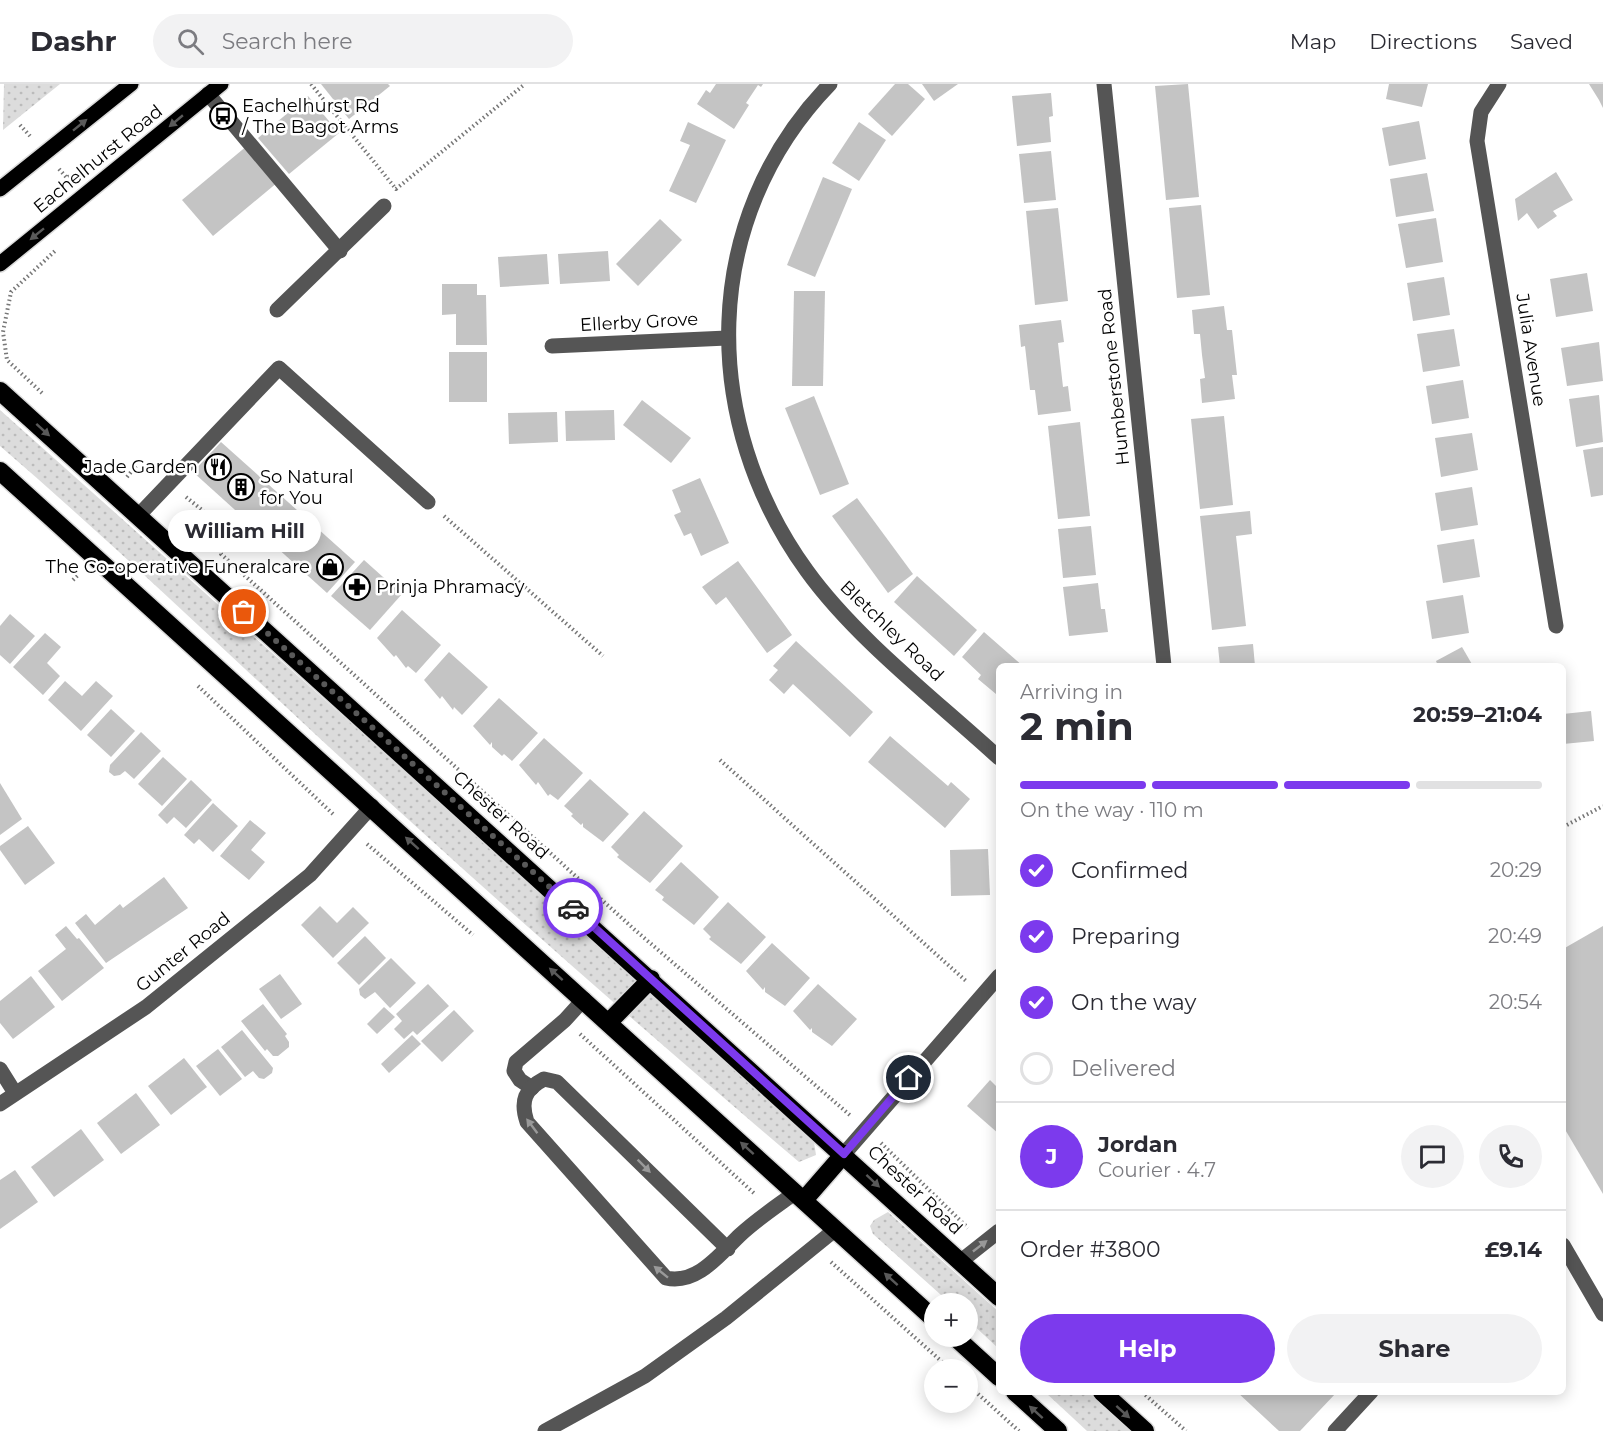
<!DOCTYPE html>
<meta charset="utf-8">
<style>
body{margin:0;font-family:Montserrat,sans-serif;background:#f2f2f3;color:#2b2b33;height:100vh;display:flex;flex-direction:column;font-size:22px;white-space:nowrap}
*{box-sizing:border-box;margin:0}
p{font-size:20px;color:#7c7c81}
.icon{flex:none;width:33px;height:33px;fill:none;stroke:currentColor;stroke-width:2;stroke-linecap:round;stroke-linejoin:round}
.map{position:relative;flex:1;overflow:hidden}
.drawer{position:absolute;left:996px;top:579px;width:570px;height:732px;display:flex;flex-direction:column;background:#fff;border-radius:9px;box-shadow:0 3px 15px #0003}
.drawer>*{flex:none}
.tools{position:absolute;left:924px;top:1209px;display:grid;gap:12px}
.tools a{display:grid;place-items:center;width:54px;height:54px;border-radius:50%;background:#fff;box-shadow:0 3px 15px #0003;font-size:30px}
.pin{position:absolute;display:grid;place-items:center;width:51px;height:51px;color:#fff;margin:-26px;border:3px solid #fff;border-radius:50%;box-shadow:0 2px 6px #0007}
.courier{position:absolute;display:grid;place-items:center;width:60px;height:60px;margin:-30px;border:4px solid #7c3aed;border-radius:50%;background:#fff;color:#222;box-shadow:0 2px 8px #0007}
.bubble{position:absolute;height:42px;border-radius:21px;background:#fff;box-shadow:0 3px 15px #0003;font-size:20px;font-weight:700;line-height:42px;text-align:center}
.summary em{font-style:normal;font-weight:700}
.summary div{display:flex;flex-direction:column-reverse}
.summary{display:flex;align-items:center;justify-content:space-between;height:102px;padding:0 24px}
h1{font-size:39px;font-weight:700;line-height:45px}
.bar{display:grid;grid-template-columns:repeat(4,1fr);gap:9px 6px;align-content:center;height:72px;padding:0 24px}
.bar i{height:8px;border-radius:4px;background:#e1e1e2}
.bar .selected{background:#7c3aed}
.bar p{grid-column:span 4}
.line{display:flex;align-items:center;gap:15px;padding:0 24px;border-top:2px solid #e1e1e2}
.line div{flex:1}
.round{display:grid;place-items:center;flex:none;width:63px;height:63px;border-radius:32px;background:#f2f2f3}
ol{padding:0 24px;list-style:none}
li{display:flex;align-items:center;gap:18px;height:66px}
li p{margin-inline-start:auto}
li .icon{padding:6px;border-radius:50%;background:#7c3aed;color:#fff;stroke-width:4}
li:last-child{color:#7c7c81}
li i{width:33px;height:33px;border:3px solid #e1e1e2;border-radius:50%}
.action{display:flex;gap:12px;margin-top:auto;padding:12px 24px}
.action a{flex:1;height:69px;border-radius:36px;background:#7c3aed;color:#fff;font-size:24px;font-weight:700;line-height:69px;text-align:center}
.action a+a{background:#f2f2f3;color:#2b2b33}
header{display:flex;align-items:center;gap:36px;box-sizing:border-box;height:84px;padding:0 30px;background:#fff;border-bottom:2px solid #e1e1e2}
header strong{font-size:28px}
nav{display:flex;gap:33px;margin-inline-start:auto;font-size:21px}
.search{width:420px;height:54px;background:#f2f2f3;display:flex;align-items:center;gap:15px;box-sizing:border-box;padding:0 21px;border-radius:33px;color:#7c7c81;font-size:22px}
.map>svg:first-child{display:block}
</style>
<header>
<strong>Dashr</strong>
<div class="search"><svg class="icon" aria-label="search" viewBox="0 0 24 24"><circle cx="10" cy="10" r="6"/><path d="M15 15l6 6"/></svg>Search here</div>
<nav><a>Map</a><a>Directions</a><a>Saved</a></nav>
</header>
<div class="map">
<svg width="1603" height="1347" viewBox="0 0 1603 1347">
<defs>
<pattern id="grass-dots" width="8" height="8" patternUnits="userSpaceOnUse" patternTransform="scale(1.5)"><rect width="8" height="8" fill="#dcdcdc"/><path d="M2 2h.1M6 6h.1" fill="none" stroke="#bbb" stroke-width="1.8" stroke-linecap="round"/></pattern>
</defs>
<rect width="100%" height="100%" fill="#fff"/>
<g fill="url(#grass-dots)">
<polygon points="4,0 60,0 3,46"/>
<path d="M0,326L529,798L814,1058L816,1071L799,1078C635,939 473,796 315,650C210,553 108,455 0,362Z"/>
<polygon points="888,1128 999,1228 999,1265 968,1236 968,1220 950,1219 873,1150 870,1142 874,1136"/>
<polygon points="1045,1308 1088,1308 1130,1347 1087,1347"/>
</g>
<g fill="#c4c4c4">
<polygon points="321,0 388,0 390,2 349,35"/>
<polygon points="716,0 763,0 761,3 758,1 746,19 749,21 734,45 697,20 706,6 710,9"/>
<polygon points="895,0 908,0 925,15 892,52 868,30"/>
<polygon points="922,0 958,0 934,17"/>
<polygon points="1188,0 1199,113 1166,116 1155,2"/>
<polygon points="1389,0 1428,0 1422,23 1386,15"/>
<polygon points="1589,0 1603,0 1603,24 1599,16"/>
<polygon points="1051,9 1053,32 1049,33 1051,58 1017,62 1012,12"/>
<polygon points="308,12 339,49 289,90 258,54"/>
<polygon points="1419,37 1426,75 1389,82 1382,44"/>
<polygon points="688,38 726,56 696,119 669,107 690,61 680,57"/>
<polygon points="859,38 886,56 859,97 832,79"/>
<polygon points="248,61 278,98 213,152 182,116"/>
<polygon points="1051,67 1056,116 1024,119 1019,70"/>
<polygon points="1556,88 1573,116 1553,127 1557,132 1538,145 1527,129 1518,137 1515,115"/>
<polygon points="1427,89 1434,127 1396,133 1390,95"/>
<polygon points="823,93 852,105 815,193 787,181"/>
<polygon points="1201,121 1210,211 1177,214 1169,124"/>
<polygon points="1058,124 1068,217 1035,221 1026,127"/>
<polygon points="1436,134 1443,178 1406,184 1398,140"/>
<polygon points="660,135 682,156 638,202 616,180"/>
<polygon points="608,167 610,197 560,200 558,170"/>
<polygon points="547,170 549,200 500,203 498,173"/>
<polygon points="1587,189 1593,227 1556,233 1550,195"/>
<polygon points="1444,193 1450,231 1413,237 1407,199"/>
<polygon points="442,200 477,200 477,211 486,211 487,261 456,261 456,230 442,231"/>
<polygon points="794,207 825,207 823,302 792,302"/>
<polygon points="1224,222 1227,246 1232,246 1237,291 1232,291 1235,315 1202,319 1200,295 1205,294 1202,271 1200,250 1194,250 1192,226"/>
<polygon points="1061,236 1064,258 1058,259 1063,303 1068,302 1071,327 1038,331 1035,306 1030,306 1025,262 1021,263 1019,241"/>
<polygon points="1454,245 1460,282 1423,288 1417,250"/>
<polygon points="1599,258 1603,297 1567,302 1561,264"/>
<rect x="449" y="268" width="38" height="50"/>
<polygon points="1463,296 1469,334 1432,340 1426,302"/>
<polygon points="1599,311 1603,358 1576,363 1569,315"/>
<polygon points="814,312 849,400 820,411 785,324"/>
<polygon points="642,316 691,354 671,379 623,341"/>
<polygon points="614,326 615,356 566,357 565,327"/>
<polygon points="557,328 558,358 509,360 508,329"/>
<polygon points="1224,332 1233,421 1200,425 1191,335"/>
<polygon points="1080,338 1090,432 1058,435 1048,342"/>
<polygon points="1472,349 1478,386 1441,393 1435,354"/>
<polygon points="221,358 355,478 327,509 193,388"/>
<polygon points="1603,363 1603,411 1591,413 1583,366"/>
<polygon points="700,394 729,459 701,472 691,449 684,452 674,431 681,428 672,406"/>
<polygon points="1472,403 1478,441 1441,447 1435,409"/>
<polygon points="857,414 913,490 888,509 832,432"/>
<polygon points="1250,427 1252,450 1236,452 1246,542 1212,546 1200,432"/>
<polygon points="1091,442 1096,491 1063,494 1058,445"/>
<polygon points="1474,455 1480,493 1443,499 1437,461"/>
<polygon points="364,476 402,510 370,546 331,512"/>
<polygon points="738,477 792,551 767,569 726,513 716,521 702,503"/>
<polygon points="917,492 977,546 954,572 894,518"/>
<polygon points="1098,499 1101,525 1105,525 1108,548 1069,552 1063,503"/>
<polygon points="1463,511 1469,549 1432,555 1426,517"/>
<polygon points="402,526 441,561 416,589 408,582 406,584 396,571 394,573 377,554"/>
<polygon points="10,530 35,552 10,580 0,571 0,542"/>
<polygon points="984,548 1023,582 999,582 999,606 996,610 978,595 981,591 962,573"/>
<polygon points="45,549 61,563 47,579 60,592 43,611 13,583"/>
<polygon points="796,557 873,628 850,653 793,600 784,610 769,596 778,586 773,582"/>
<polygon points="1253,560 1255,582 1220,582 1218,563"/>
<polygon points="1462,563 1473,582 1438,582 1436,577"/>
<polygon points="449,568 488,603 462,631 454,623 453,626 442,612 440,615 424,596"/>
<polygon points="65,597 82,612 96,597 113,612 81,647 48,616"/>
<polygon points="499,614 538,649 512,677 504,670 502,672 492,663 492,658 490,661 473,642"/>
<polygon points="111,625 135,647 111,673 87,651"/>
<polygon points="1591,627 1594,657 1563,660 1563,630"/>
<polygon points="141,648 161,667 134,695 125,687 120,691 114,692 109,688 110,681"/>
<polygon points="890,652 948,702 951,698 970,715 945,744 868,678"/>
<polygon points="544,654 583,689 558,716 550,710 548,712 538,698 536,701 519,681"/>
<polygon points="163,673 187,695 162,722 138,700"/>
<polygon points="590,695 629,730 603,758 583,743 583,739 581,741 571,732 573,730 564,722"/>
<polygon points="191,696 212,716 186,744 174,733 167,740 158,731"/>
<polygon points="0,699 22,735 0,751"/>
<polygon points="213,719 238,742 213,768 199,755 194,760 184,751"/>
<polygon points="644,727 683,762 650,799 617,773 619,771 611,763"/>
<polygon points="250,736 266,749 251,766 265,778 249,796 220,772"/>
<polygon points="28,742 55,779 25,801 0,766 0,762"/>
<polygon points="988,765 990,811 951,812 950,766"/>
<polygon points="681,778 719,813 694,841 662,816 664,813 655,806"/>
<polygon points="164,793 188,824 106,879 75,839 86,830 95,841 120,820 123,824"/>
<polygon points="728,818 766,853 741,880 709,855 711,853 703,845"/>
<polygon points="320,822 337,839 353,823 369,839 333,874 301,841"/>
<polygon points="66,842 77,855 79,854 104,884 62,917 38,887 66,865 55,851"/>
<polygon points="1603,842 1603,1110 1563,1042 1563,865"/>
<polygon points="365,852 386,874 359,901 337,879"/>
<polygon points="772,859 810,894 785,922 765,908 765,903 763,906 746,887"/>
<polygon points="391,874 416,899 390,924 375,908 365,915 360,911 359,905"/>
<polygon points="280,890 302,920 281,935 259,905"/>
<polygon points="31,892 55,923 13,955 0,939 0,917"/>
<polygon points="428,900 449,922 417,951 413,947 404,955 394,945 402,937 396,930"/>
<polygon points="818,900 857,935 832,962 812,948 812,944 810,946 793,927"/>
<polygon points="263,920 287,950 285,952 289,958 289,963 278,972 273,972 267,965 265,967 241,937"/>
<polygon points="384,923 395,933 377,950 367,940"/>
<polygon points="454,926 474,947 442,978 421,957"/>
<polygon points="242,946 273,984 272,989 264,995 259,994 253,987 245,993 221,963"/>
<polygon points="412,951 421,960 389,989 381,980"/>
<polygon points="218,965 242,995 220,1012 196,982"/>
<polygon points="184,974 207,1003 171,1031 148,1002"/>
<polygon points="990,996 999,1005 999,1050 967,1022"/>
<polygon points="136,1009 160,1041 121,1070 97,1039"/>
<polygon points="81,1045 104,1076 54,1113 31,1083"/>
<polygon points="15,1086 38,1118 0,1145 0,1096"/>
<polygon points="1237,1308 1337,1308 1300,1347 1279,1347"/>
</g>
<g fill="none" stroke-linecap="round" stroke-linejoin="round">
<defs>
<g id="major">
<polyline points="0,105 131,0"/>
<polyline points="0,180 221,0"/>
</g>
<g id="highway">
<polyline points="0,307 999,1213"/>
<polyline points="0,387 934,1235"/>
<polyline points="609,938 651,895"/>
<polyline points="804,1116 844,1070"/>
<polyline points="954,1252 999,1293"/>
<polyline points="1015,1308 1058,1347"/>
<polyline points="1102,1308 1145,1347"/>
</g>
</defs>
<use href="#major" stroke="#dbdbdb" stroke-width="18"/>
<use href="#highway" stroke="#dbdbdb" stroke-width="21"/>
<g stroke="#777" stroke-width="4" stroke-dasharray="1.5 3" stroke-linecap="butt">
<polyline points="311,0 396,105 525,0"/>
<polyline points="20,41 30,52"/>
<polyline points="59,85 67,94 71,91"/>
<polyline points="42,309 7,276 3,248 11,208 56,166"/>
<polyline points="127,393 136,382"/>
<polyline points="186,413 218,439 221,470 635,846 851,1032"/>
<polyline points="444,432 603,572"/>
<polyline points="73,496 79,490"/>
<polyline points="198,602 334,731"/>
<polyline points="720,676 966,897"/>
<polyline points="1563,743 1603,722"/>
<polyline points="367,760 473,851"/>
<polyline points="580,950 756,1111"/>
<polyline points="881,1059 968,1144"/>
<polyline points="831,1178 951,1286"/>
<polyline points="968,1301 1019,1347"/>
<polyline points="1142,1308 1186,1347"/>
</g>
<g stroke="#555" stroke-width="15">
<path d="M830,0C699,135 699,338 807,487C856,555 937,617 999,674"/>
<polyline points="1104,0 1164,582"/>
<polyline points="1499,0 1481,28 1477,57 1556,542"/>
<polyline points="208,10 340,167"/>
<polyline points="277,226 384,122"/>
<polyline points="552,262 727,254"/>
<polyline points="138,432 279,284 428,418"/>
<polyline points="0,985 15,1009"/>
<polyline points="532,1004 520,996 514,987 516,978 565,936 584,915"/>
<polyline points="0,1020 146,923 310,791 372,722"/>
<polyline points="844,1070 999,892"/>
<polyline points="1563,1161 1603,1230"/>
<path d="M728,1165L557,998L544,995C525,1005 520,1017 527,1038L666,1194C697,1201 720,1170 740,1151C757,1135 777,1122 796,1108"/>
<polyline points="961,1177 999,1147"/>
<polyline points="545,1347 645,1292 726,1234 836,1145"/>
<polyline points="1335,1347 1371,1308"/>
</g>
<use href="#major" stroke="#000" stroke-width="15"/>
<use href="#highway" stroke="#000" stroke-width="18"/>
</g>
<defs><path id="oneway-solid" d="M-6-.8H1V-3.2L6.5 0L1 3.2V.8H-6Z" transform="scale(1.5)"/></defs>
<g fill="#595959">
<use href="#oneway-solid" transform="translate(176 37) rotate(140)"/>
<use href="#oneway-solid" transform="translate(80 41) rotate(-39)"/>
<use href="#oneway-solid" transform="translate(37 150) rotate(141)"/>
<use href="#oneway-solid" transform="translate(43 346) rotate(42)"/>
<use href="#oneway-solid" transform="translate(412 759) rotate(-138)"/>
<use href="#oneway-solid" transform="translate(556 890) rotate(-138)"/>
<use href="#oneway-solid" transform="translate(747 1064) rotate(-138)"/>
<use href="#oneway-solid" transform="translate(873 1097) rotate(43)"/>
<use href="#oneway-solid" transform="translate(891 1195) rotate(-138)"/>
<use href="#oneway-solid" transform="translate(1036 1328) rotate(-138)"/>
<use href="#oneway-solid" transform="translate(1123 1328) rotate(42)"/>
</g>
<g fill="#999">
<use href="#oneway-solid" transform="translate(532 1042) rotate(-127)"/>
<use href="#oneway-solid" transform="translate(644 1082) rotate(45)"/>
<use href="#oneway-solid" transform="translate(980 1162) rotate(-38)"/>
<use href="#oneway-solid" transform="translate(661 1188) rotate(-141)"/>
</g>
<g fill="none" stroke-linecap="round" stroke-linejoin="round">
<polyline stroke="#595959" stroke-width="6" stroke-dasharray="0 10.8" points="244,528 573,824"/>
<polyline stroke="#7c3aed" stroke-width="8" points="573,824 844,1070 909,994"/>
</g>
<defs>
<symbol id="bus-ring" viewBox="-11 -11 22 22"><circle r="9.5" fill="#fff" stroke="#000" stroke-width="1.5"/><path d="M-5-6H5V4H4V6H2V4H-2V6H-4V4H-5ZM-3.5-4V0h7V-4ZM-3.5 1.2v1.5H-2V1.2ZM2 1.2v1.5H3.5V1.2Z" fill="#000"/></symbol>
<symbol id="restaurant-ring" viewBox="-11 -11 22 22"><circle r="9.5" fill="#fff" stroke="#000" stroke-width="1.5"/><path d="M-5-6h1v4h1v-4h1v4h1v-4h1v5L-1.5 .5V6h-2V.5L-5-1ZM5-6V6H3V1.5H1.5Q1.5-4 5-6Z" fill="#000"/></symbol>
<symbol id="building-ring" viewBox="-11 -11 22 22"><circle r="9.5" fill="#fff" stroke="#000" stroke-width="1.5"/><path d="M-4-6H4V6H1V3H-1V6H-4ZM-2.5-4.3h1.7v1.8h-1.7ZM.8-4.3h1.7v1.8H.8ZM-2.5-1h1.7V.8h-1.7ZM.8-1h1.7V.8H.8Z" fill="#000"/></symbol>
<symbol id="shop-ring" viewBox="-11 -11 22 22"><circle r="9.5" fill="#fff" stroke="#000" stroke-width="1.5"/><path d="M-5-2.5h2.3a2.7 3.5 0 0 1 5.4 0H5L5.5 6h-11ZM-1.5-2.5h3a1.5 2.3 0 0 0-3 0Z" fill="#000"/></symbol>
<symbol id="pharmacy-ring" viewBox="-11 -11 22 22"><circle r="9.5" fill="#fff" stroke="#000" stroke-width="1.5"/><path d="M-2-6h4v4h4v4h-4v4h-4v-4h-4v-4h4Z" fill="#000"/></symbol>
</defs>
<g fill-rule="evenodd">
<use href="#bus-ring" x="208" y="17" width="30" height="30"/>
<use href="#restaurant-ring" x="203" y="368" width="30" height="30"/>
<use href="#building-ring" x="226" y="388" width="30" height="30"/>
<use href="#shop-ring" x="315" y="468" width="30" height="30"/>
<use href="#pharmacy-ring" x="342" y="488" width="30" height="30"/>
</g>
<g text-anchor="middle" dominant-baseline="central" stroke-width="5" stroke-linejoin="round" paint-order="stroke">
<g font-size="18" fill="#000" stroke="#fff" text-anchor="start">
<text x="242" y="22">Eachelhurst Rd<tspan x="242" dy="21">/ The Bagot Arms</tspan></text>
<text x="198" y="383" text-anchor="end">Jade Garden</text>
<text x="260" y="393">So Natural<tspan x="260" dy="21">for You</tspan></text>
<text x="310" y="483" text-anchor="end">The Co-operative Funeralcare</text>
<text x="376" y="503">Prinja Phramacy</text>
</g>
<g font-size="18" fill="#000" stroke="#fff">
<text transform="translate(98 75) rotate(-39)">Eachelhurst Road</text>
<text transform="translate(639 238) rotate(-3)">Ellerby Grove</text>
<text transform="translate(1531 266) rotate(81)">Julia Avenue</text>
<text transform="translate(1114 293) rotate(-96)">Humberstone Road</text>
<text transform="translate(892 547) rotate(44)">Bletchley Road</text>
<text transform="translate(501 731) rotate(42)">Chester Road</text>
<text transform="translate(183 868) rotate(-39)">Gunter Road</text>
<text transform="translate(915 1106) rotate(43)">Chester Road</text>
</g>
</g>
</svg>
<div class="tools">
<a>+</a>
<a>−</a>
</div>
<div class="pin" style="left:244px;top:528px;background:#ea580c"><svg class="icon" aria-label="bag" viewBox="0 0 24 24"><path d="M5 8h14l-1 12H6zM9 8a3 3 0 0 1 6 0"/></svg></div>
<div class="pin" style="left:909px;top:994px;background:#1f2937"><svg class="icon" aria-label="home" viewBox="0 0 24 24"><path d="M3 11l9-7 9 7M6 9v11h12V9"/></svg></div>
<div class="courier" style="left:573px;top:824px"><svg class="icon" aria-label="car" viewBox="0 0 24 24"><path d="M5 17H2v-5l4-1 3-4h7l3 4 3 1v5h-3M9 17h6M6 11h13"/><circle cx="7" cy="17" r="2"/><circle cx="17" cy="17" r="2"/></svg></div>
<div class="bubble" style="left:168px;top:426px;width:153px">William Hill</div>
<section class="drawer">
<div class="summary"><div><h1>2 min</h1><p>Arriving in</p></div><em>20:59–21:04</em></div>
<div class="bar"><i class="selected"></i><i class="selected"></i><i class="selected"></i><i></i><p>On the way · 110 m</p></div>
<ol>
<li><svg class="icon" aria-label="check" viewBox="0 0 24 24"><path d="M5 12l5 5 9-10"/></svg>Confirmed<p>20:29</p></li>
<li><svg class="icon" aria-label="check" viewBox="0 0 24 24"><path d="M5 12l5 5 9-10"/></svg>Preparing<p>20:49</p></li>
<li><svg class="icon" aria-label="check" viewBox="0 0 24 24"><path d="M5 12l5 5 9-10"/></svg>On the way<p>20:54</p></li>
<li><i></i>Delivered</li>
</ol>
<div class="line" style="height:108px"><b class="round" style="background:#7c3aed;color:#fff">J</b><div><b>Jordan</b><p>Courier · 4.7</p></div><a class="round"><svg class="icon" aria-label="chat" viewBox="0 0 24 24"><path d="M4 5h16v11H9l-5 4z"/></svg></a><a class="round"><svg class="icon" aria-label="phone" viewBox="0 0 24 24"><path d="M5 4h4l2 5-3 2q2 4 5 5l2-3 5 2v4C11 20 4 13 5 4z"/></svg></a></div>
<div class="line" style="height:78px"><div>Order #3800</div><b>£9.14</b></div>
<div class="action"><a>Help</a><a>Share</a></div>
</section>
</div>
